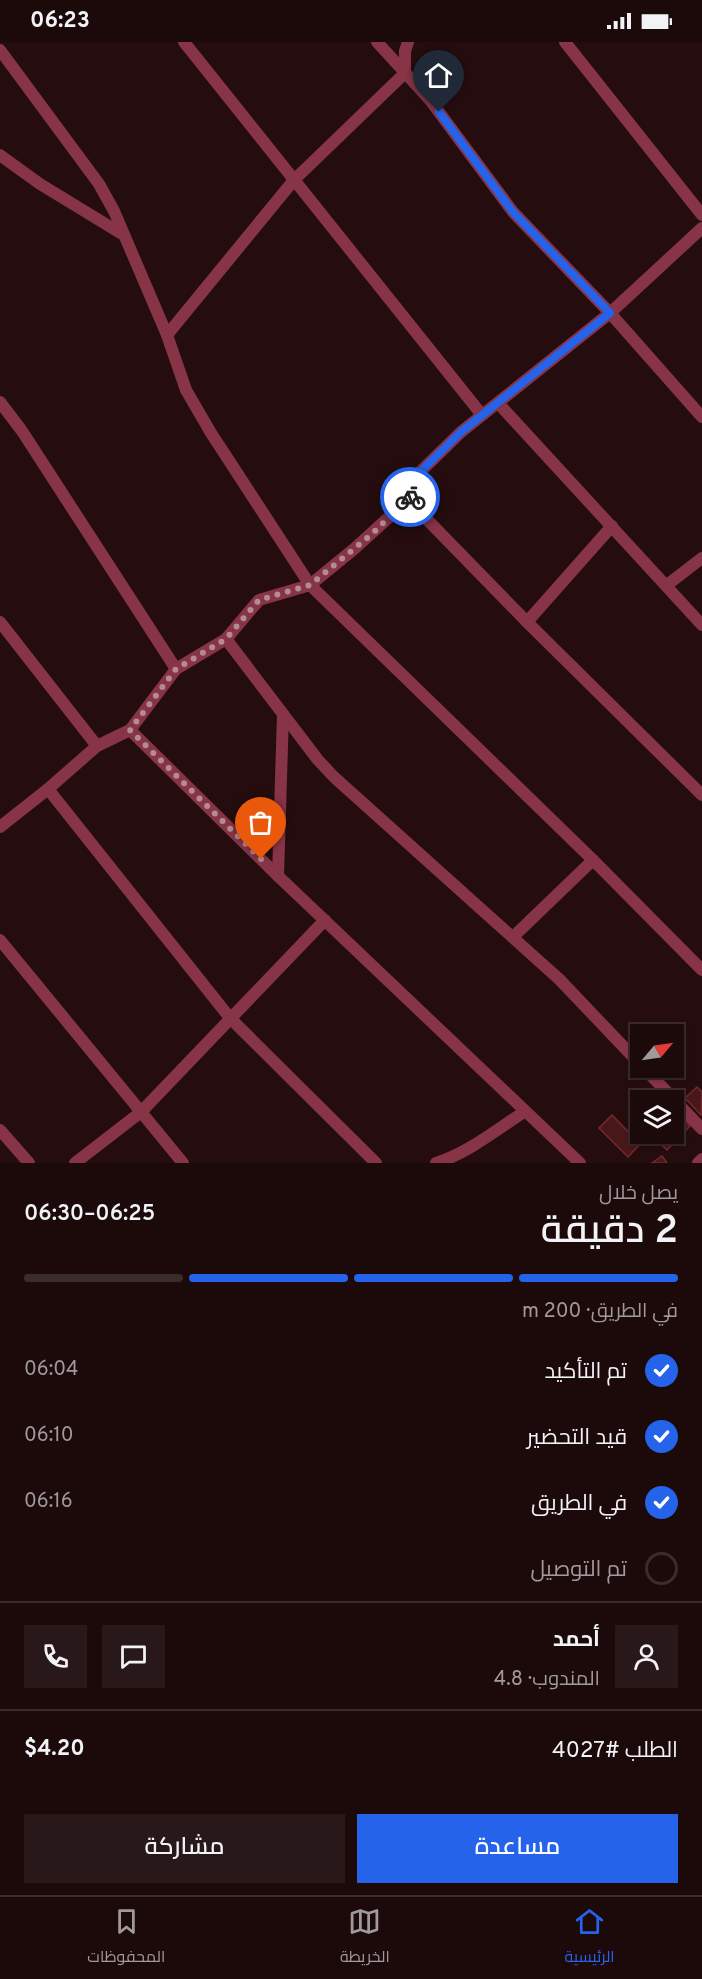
<!DOCTYPE html>
<html lang="ar">
<meta charset="utf-8">
<style>
body{margin:0;font-family:Overpass,Cairo,sans-serif;background:#291819;color:#f1f3f6;direction:rtl;height:100vh;display:flex;flex-direction:column;font-size:22px;white-space:nowrap}
*{box-sizing:border-box;margin:0}
p{font-size:20px;color:#a09a9d}
.icon{flex:none;width:33px;height:33px;fill:none;stroke:currentColor;stroke-width:2;stroke-linecap:round;stroke-linejoin:round}
.map{position:relative;height:1121px;overflow:hidden;direction:ltr}
.sheet{display:flex;flex-direction:column;background:#1c0a0b;flex:1}
.sheet>*{flex:none}
.needle{width:39px;rotate:61deg}
.tools{position:absolute;left:630px;top:982px;display:grid;gap:12px}
.tools a{display:grid;place-items:center;width:54px;height:54px;border-radius:0px;background:#1c0a0b;box-shadow:0 2px 4px #0004,0 0 0 2px #3a2b2c;font-size:30px}
.pin{position:absolute;display:grid;place-items:center;width:51px;height:51px;color:#fff;margin:-62px -26px;border-radius:50% 50% 50% 0;rotate:-45deg;box-shadow:0 0 6px #0007}
.pin .icon{rotate:45deg}
.courier{position:absolute;display:grid;place-items:center;width:60px;height:60px;margin:-30px;border:4px solid #2563eb;border-radius:50%;background:#fff;color:#222;box-shadow:0 2px 8px #0007}
.overview em{font-style:normal;font-weight:600}
.overview div{display:flex;flex-direction:column-reverse}
.overview{display:flex;align-items:center;justify-content:space-between;height:102px;padding:0 24px}
h1{font-size:39px;font-weight:600;line-height:45px}
.bar{display:grid;grid-template-columns:repeat(4,1fr);gap:9px 6px;align-content:center;height:72px;padding:0 24px}
.bar i{height:8px;border-radius:4px;background:#3a2b2c}
.bar .on{background:#2563eb}
.bar p{grid-column:span 4}
.line{display:flex;align-items:center;gap:15px;padding:0 24px;border-top:2px solid #3a2b2c}
.line div{flex:1}
.round{display:grid;place-items:center;flex:none;width:63px;height:63px;border-radius:0px;background:#291819}
ol{padding:0 24px;list-style:none}
li{display:flex;align-items:center;gap:18px;height:66px}
li p{margin-inline-start:auto}
li .icon{padding:6px;border-radius:50%;background:#2563eb;color:#fff;stroke-width:4}
li:last-child{color:#a09a9d}
li i{width:33px;height:33px;border:3px solid #3a2b2c;border-radius:50%}
.cta{display:flex;gap:12px;margin-top:auto;padding:12px 24px}
.cta a{flex:1;height:69px;border-radius:0px;background:#2563eb;color:#fff;font-size:24px;font-weight:600;line-height:69px;text-align:center}
.cta a+a{background:#291819;color:#f1f3f6}
.status{display:flex;justify-content:space-between;align-items:center;height:42px;padding:0 30px;background:#1c0a0b;direction:ltr}
.status svg{height:16px;fill:currentColor}
.tab-bar{display:flex;justify-content:space-around;align-items:center;height:84px;border-top:2px solid #3a2b2c;background:#1c0a0b;font-size:16px;color:#a09a9d}
.tab-bar a{display:grid;justify-items:center;gap:3px}
.tab-bar .on{color:#2563eb}
.map>svg:first-child{display:block}
</style>
<div class="status"><b>06:23</b><svg viewBox="0 0 49 12"><path d="M0 12V9h3v3zM5 12V6h3v6zM10 12V3h3v9zM15 12V0h3v12zM26 1h20v11H26zM47 4h2v5h-2z"/></svg></div>
<div class="map">
<svg width="702" height="1121" viewBox="0 0 702 1121">
<rect width="100%" height="100%" fill="#250d0f"/>
<g fill="#47171a" stroke="#75282d" stroke-width="1.5">
<polygon points="697,1045 702,1050 701,1073 685,1056"/>
<polygon points="674,1068 690,1084 667,1108 650,1092 674,1092"/>
<polygon points="612,1073 640,1102 628,1115 599,1086"/>
<polygon points="662,1114 667,1121 652,1121"/>
</g>
<g fill="none" stroke-linecap="round" stroke-linejoin="round">
<g stroke="#873447" stroke-width="12">
<polyline points="184,0 482,373"/>
<polyline points="377,0 430,58 513,170 610,271 702,375"/>
<polyline points="565,0 702,173"/>
<polyline points="0,8 99,142 114,169 167,293 186,348 211,391 310,543 593,818 702,928"/>
<polyline points="0,113 40,142 122,192"/>
<polyline points="167,293 294,138 405,31 405,9 408,0"/>
<polyline points="0,360 22,389 176,627"/>
<polyline points="498,361 702,583"/>
<polyline points="408,458 527,580 702,753"/>
<polyline points="667,543 702,516"/>
<polyline points="0,580 97,704"/>
<polyline points="527,580 612,484"/>
<polyline points="226,597 318,718 334,735 559,937 640,1022"/>
<polyline points="130,688 278,834 580,1121"/>
<polyline points="48,747 230,976 376,1121"/>
<polyline points="0,785 48,747 97,704 130,688 176,627 226,597 259,558 310,543 354,507 408,458 420,430 461,390 610,271 702,186"/>
<polyline points="278,834 283,672"/>
<polyline points="513,895 593,818"/>
<polyline points="0,898 183,1121"/>
<polyline points="644,1026 702,1087"/>
<polyline points="0,1088 29,1121"/>
<polyline points="75,1121 141,1070 325,878"/>
<path d="M436,1121C468,1111 496,1088 524,1070"/>
<polyline points="698,1121 702,1117"/>
</g>
</g>
<g fill="none" stroke-linecap="round" stroke-linejoin="round">
<polyline stroke="#b38c92" stroke-width="6" stroke-dasharray="0 10.8" points="261,817 130,688 176,627 226,597 259,558 310,543 372,492 410,455"/>
<polyline stroke="#2563eb" stroke-width="8" points="410,455 420,430 461,390 610,271 513,170 439,70"/>
</g>
</svg>
<div class="tools">
<a><svg class="needle" viewBox="-14 -14 28 28"><path d="M0-13l5 13h-10z" fill="#e53935"/><path d="M0 13l5-13h-10z" fill="#a09a9d"/></svg></a>
<a><svg class="icon" aria-label="layers" viewBox="0 0 24 24"><path d="M12 4l9 5-9 5-9-5zM3 14l9 5 9-5"/></svg></a>
</div>
<div class="pin" style="left:261px;top:817px;background:#ea580c"><svg class="icon" aria-label="bag" viewBox="0 0 24 24"><path d="M5 8h14l-1 12H6zM9 8a3 3 0 0 1 6 0"/></svg></div>
<div class="pin" style="left:439px;top:70px;background:#1f2937"><svg class="icon" aria-label="home" viewBox="0 0 24 24"><path d="M3 11l9-7 9 7M6 9v11h12V9"/></svg></div>
<div class="courier" style="left:410px;top:455px"><svg class="icon" aria-label="bike" viewBox="0 0 24 24"><circle cx="6" cy="16" r="4"/><circle cx="18" cy="16" r="4"/><path d="M6 16l4-8h5l3 8M10 8l3 8H6M13 5h3"/></svg></div>
</div>
<section class="sheet">
<div class="overview"><div><h1>2 دقيقة</h1><p>يصل خلال</p></div><em>06:25–06:30</em></div>
<div class="bar"><i class="on"></i><i class="on"></i><i class="on"></i><i></i><p>في الطريق · 200 m</p></div>
<ol>
<li><svg class="icon" aria-label="check" viewBox="0 0 24 24"><path d="M5 12l5 5 9-10"/></svg>تم التأكيد<p>06:04</p></li>
<li><svg class="icon" aria-label="check" viewBox="0 0 24 24"><path d="M5 12l5 5 9-10"/></svg>قيد التحضير<p>06:10</p></li>
<li><svg class="icon" aria-label="check" viewBox="0 0 24 24"><path d="M5 12l5 5 9-10"/></svg>في الطريق<p>06:16</p></li>
<li><i></i>تم التوصيل</li>
</ol>
<div class="line" style="height:108px"><a class="round"><svg class="icon" aria-label="person" viewBox="0 0 24 24"><circle cx="12" cy="8" r="4"/><path d="M4 21q1-7 8-7t8 7"/></svg></a><div><b>أحمد</b><p>المندوب · 4.8</p></div><a class="round"><svg class="icon" aria-label="chat" viewBox="0 0 24 24"><path d="M4 5h16v11H9l-5 4z"/></svg></a><a class="round"><svg class="icon" aria-label="phone" viewBox="0 0 24 24"><path d="M5 4h4l2 5-3 2q2 4 5 5l2-3 5 2v4C11 20 4 13 5 4z"/></svg></a></div>
<div class="line" style="height:78px"><div>الطلب #4027</div><b>$4.20</b></div>
<div class="cta"><a>مساعدة</a><a>مشاركة</a></div>
</section>
<nav class="tab-bar">
<a class="on"><svg class="icon" aria-label="home" viewBox="0 0 24 24"><path d="M3 11l9-7 9 7M6 9v11h12V9"/></svg>الرئيسية</a>
<a><svg class="icon" aria-label="map" viewBox="0 0 24 24"><path d="M3 6l6-2 6 2 6-2v14l-6 2-6-2-6 2zM9 4v14M15 6v14"/></svg>الخريطة</a>
<a><svg class="icon" aria-label="saved" viewBox="0 0 24 24"><path d="M7 4h10v16l-5-4-5 4z"/></svg>المحفوظات</a>
</nav>
